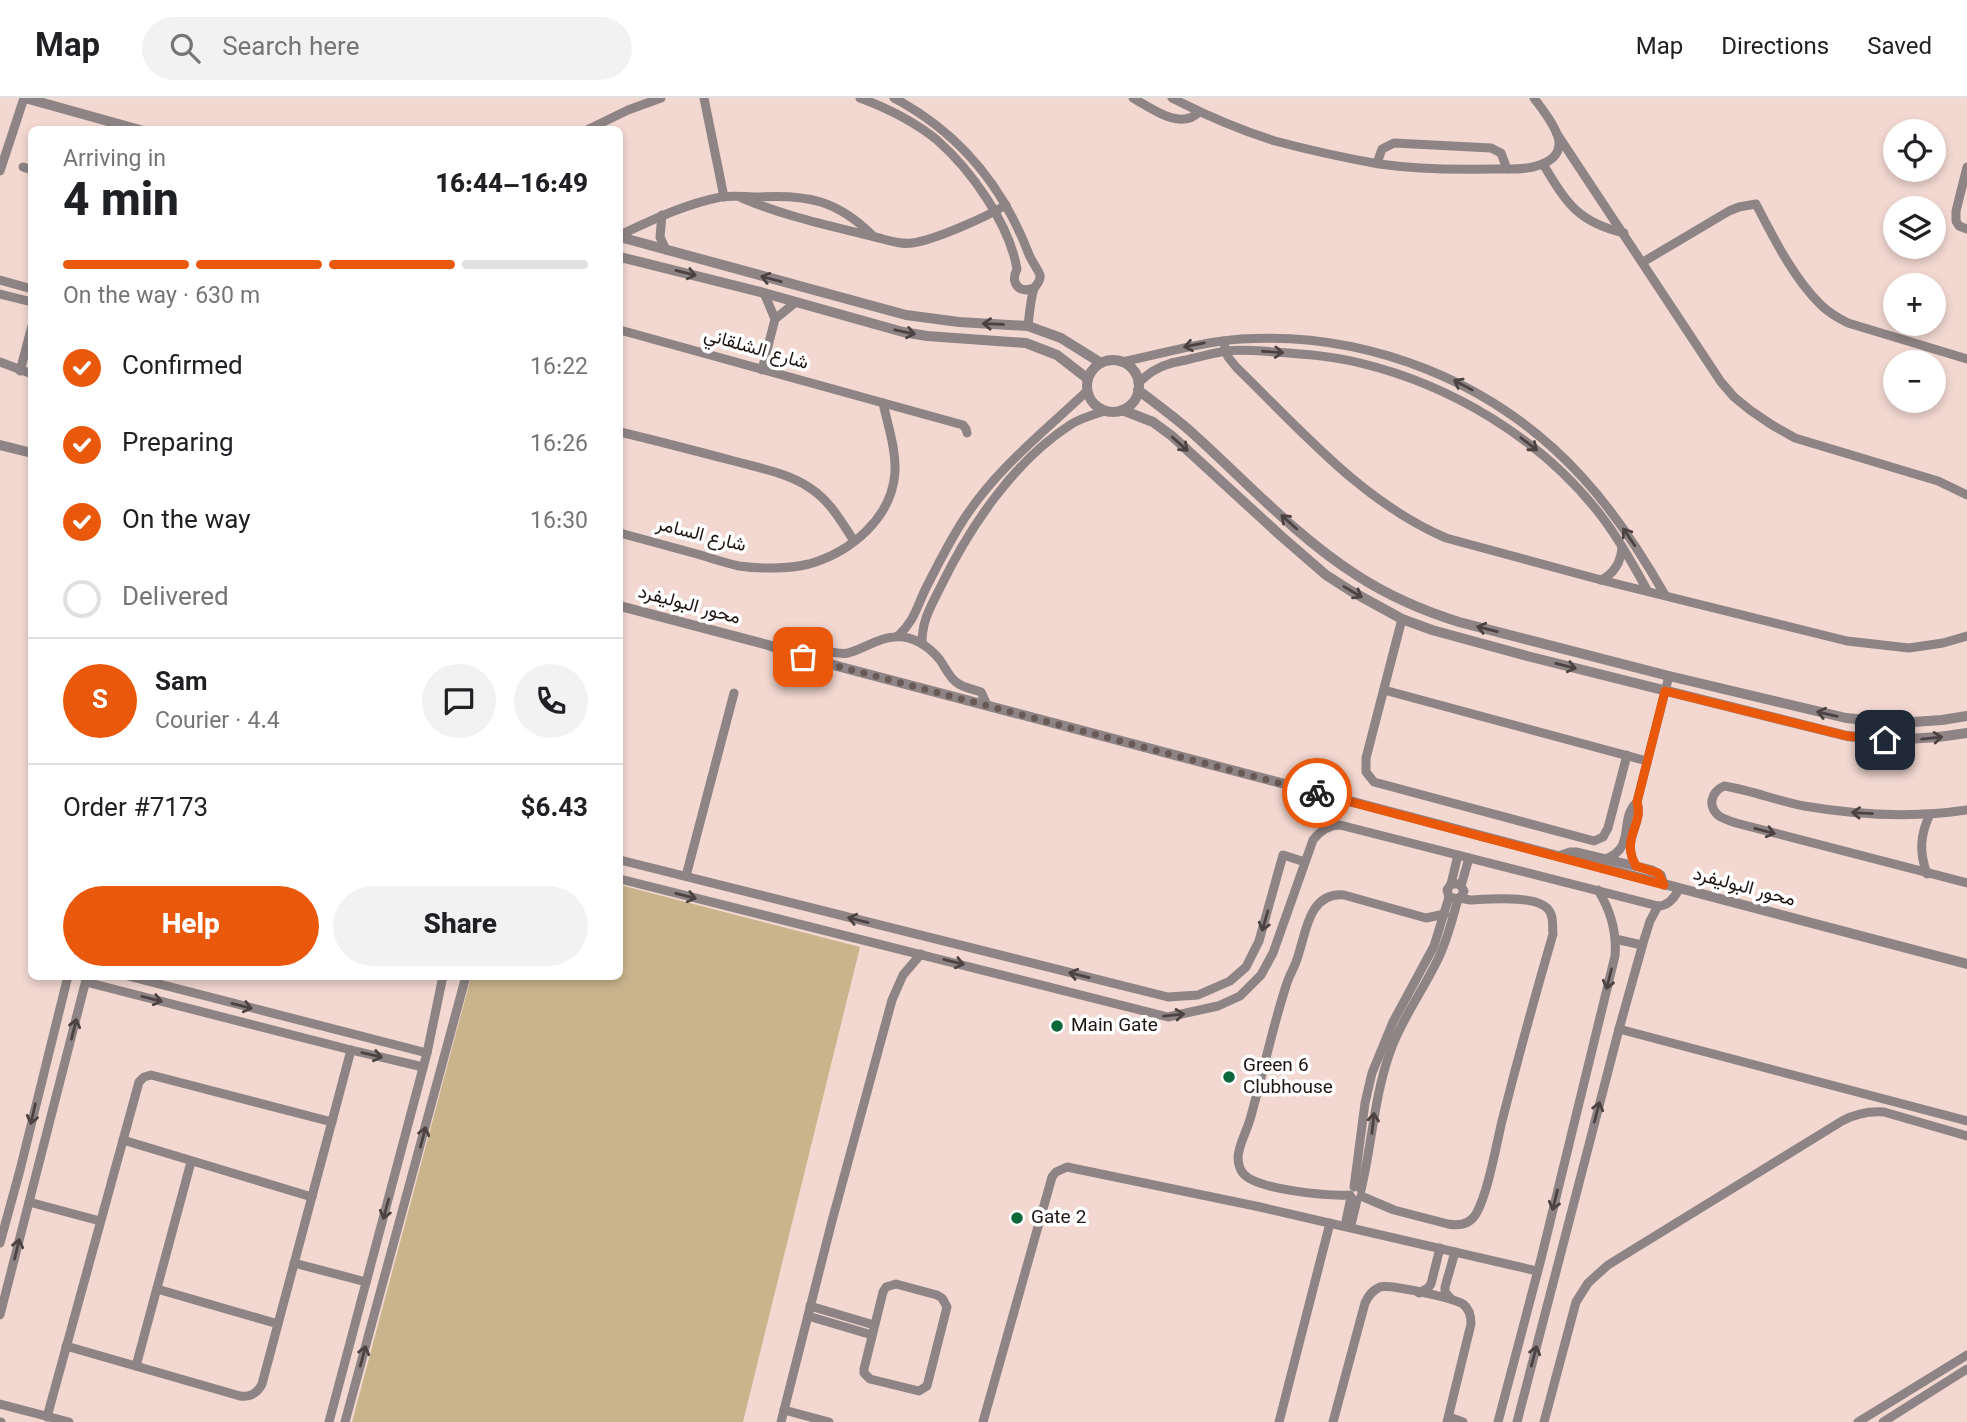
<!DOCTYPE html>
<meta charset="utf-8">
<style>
body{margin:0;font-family:Georgia,Vazirmatn,serif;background:#f2f2f2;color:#202124;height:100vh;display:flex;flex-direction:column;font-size:26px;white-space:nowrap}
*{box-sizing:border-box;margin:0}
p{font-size:23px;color:#757577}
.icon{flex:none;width:38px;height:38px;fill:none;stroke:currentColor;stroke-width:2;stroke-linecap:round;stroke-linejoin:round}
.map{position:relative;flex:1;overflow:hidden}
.details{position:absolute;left:28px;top:28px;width:595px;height:854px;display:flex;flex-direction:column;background:#fff;border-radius:10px;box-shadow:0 4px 10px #0003}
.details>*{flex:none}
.controls{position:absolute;left:1883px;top:21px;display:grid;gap:14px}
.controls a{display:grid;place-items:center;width:63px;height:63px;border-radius:50%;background:#fff;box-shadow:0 4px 10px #0003;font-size:35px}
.pin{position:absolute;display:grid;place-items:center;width:60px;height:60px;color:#fff;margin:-30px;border-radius:14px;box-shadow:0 4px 10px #0006}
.courier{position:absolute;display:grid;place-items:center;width:70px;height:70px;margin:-35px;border:5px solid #ea580c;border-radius:50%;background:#fff;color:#222;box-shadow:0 2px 9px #0007}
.headline em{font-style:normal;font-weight:800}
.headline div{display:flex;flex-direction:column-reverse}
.headline{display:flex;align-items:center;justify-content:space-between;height:119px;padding:0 35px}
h1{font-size:46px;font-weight:800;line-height:52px}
.bar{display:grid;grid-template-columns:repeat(4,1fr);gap:10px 7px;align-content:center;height:84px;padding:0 35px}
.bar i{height:9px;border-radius:5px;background:#e0e0e0}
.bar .on{background:#ea580c}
.bar p{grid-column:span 4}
.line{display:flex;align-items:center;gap:18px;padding:0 35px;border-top:2px solid #e0e0e0}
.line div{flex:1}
.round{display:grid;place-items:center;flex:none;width:74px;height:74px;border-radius:37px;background:#f2f2f2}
ol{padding:0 35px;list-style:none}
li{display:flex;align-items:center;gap:21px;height:77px}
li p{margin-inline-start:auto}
li .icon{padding:7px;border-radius:50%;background:#ea580c;color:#fff;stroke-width:4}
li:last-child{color:#757577}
li i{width:38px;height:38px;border:4px solid #e0e0e0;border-radius:50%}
.action{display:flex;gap:14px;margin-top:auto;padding:14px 35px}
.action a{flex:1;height:80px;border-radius:42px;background:#ea580c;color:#fff;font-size:28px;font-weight:800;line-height:80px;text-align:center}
.action a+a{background:#f2f2f2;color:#202124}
header{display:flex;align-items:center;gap:42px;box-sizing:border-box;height:98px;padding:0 35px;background:#fff;border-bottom:2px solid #e0e0e0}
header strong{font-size:33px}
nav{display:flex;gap:38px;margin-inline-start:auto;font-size:24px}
.search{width:490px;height:63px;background:#f2f2f2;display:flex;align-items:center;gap:18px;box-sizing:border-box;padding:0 24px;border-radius:38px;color:#757577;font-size:26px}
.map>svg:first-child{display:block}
</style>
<header>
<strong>Map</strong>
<div class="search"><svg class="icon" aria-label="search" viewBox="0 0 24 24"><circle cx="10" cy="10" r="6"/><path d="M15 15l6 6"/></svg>Search here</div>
<nav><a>Map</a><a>Directions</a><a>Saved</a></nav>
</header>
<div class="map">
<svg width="1967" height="1324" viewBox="0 0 1967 1324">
<rect width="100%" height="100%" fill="#f2d8d1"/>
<polygon fill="#cab48c" points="620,787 860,849 743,1324 352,1324 471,879 620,878"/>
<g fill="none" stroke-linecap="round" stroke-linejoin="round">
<g stroke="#8f8485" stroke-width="9">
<polyline points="704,0 724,99"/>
<path d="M860,0C887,10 915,24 937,42C971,72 1009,125 1017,171C1010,185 1019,196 1034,190"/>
<path d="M894,0C958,34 1002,87 1028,154C1030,161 1039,173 1040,177C1041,184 1036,186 1034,191C1031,198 1029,219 1028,228"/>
<path d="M1133,0C1151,10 1180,33 1199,14"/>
<path d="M1172,0C1205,17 1240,32 1275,43C1309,52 1345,60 1379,66C1416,71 1454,72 1491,71C1505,71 1520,72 1533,69C1545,66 1559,60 1559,46C1560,33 1542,11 1534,0"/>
<polyline points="587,32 628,12 661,0"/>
<polyline points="1557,36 1721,284 1734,299 1750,312 1772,327 1795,340 1938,383 1967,397"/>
<polyline points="1377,65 1382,51 1394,45 1491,50 1501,55 1507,71"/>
<path d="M1543,66C1566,104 1577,124 1624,135"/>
<polyline points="23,69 32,72"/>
<polyline points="1967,69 1956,113 1956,123 1959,128 1967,131"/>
<polyline points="0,73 24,0"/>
<path d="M742,100C784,118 827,127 871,138C885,141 898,147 912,145C935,142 986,119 1006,107"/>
<polyline points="662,117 660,139 666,152"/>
<path d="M620,137C652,122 685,106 721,99C733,97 746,99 758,99C806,96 837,102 872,137"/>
<path d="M1643,164L1729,113L1739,109L1756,106C1773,139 1794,181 1821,207C1829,215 1838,220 1848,225L1967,261"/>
<polyline points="0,182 32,191"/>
<polyline points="764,195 775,221"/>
<polyline points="0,196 32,204"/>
<polyline points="620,232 963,327 966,331 967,335"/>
<path d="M1223,243L1228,259L1237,270C1301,332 1362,404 1446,440L1601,482L1847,543L1909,550L1943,545L1967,538"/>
<polyline points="0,264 32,276"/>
<path d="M1121,264C1161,256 1200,244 1241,241C1369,233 1496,284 1583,380C1615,415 1641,455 1665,497"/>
<polyline points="762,272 775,221 796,204"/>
<polyline points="20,273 32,228"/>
<path d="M1138,285C1144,280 1149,275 1155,272C1164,266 1175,264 1186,262C1199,259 1213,255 1227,253C1243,251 1259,253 1275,254C1304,256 1332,258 1360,265C1452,287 1541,341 1599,415C1618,439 1633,466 1647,492"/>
<path d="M620,334C658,343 696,353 734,363C759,370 788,375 810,390C830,403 841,423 854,443"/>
<path d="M620,435C646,442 671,449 697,456C711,460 725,465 739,468C760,471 788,471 809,466C851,454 892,420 895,374C896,351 888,328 883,305"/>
<path d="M1601,482C1615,475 1621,464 1622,449"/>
<polyline points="1402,521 1366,660 1366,674 1374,684 1594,743 1603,739 1608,730 1627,657"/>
<path d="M898,538C914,523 916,511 925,492C937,468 949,444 964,421C997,370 1044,334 1087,293"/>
<path d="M922,545C922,523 930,510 940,490C969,430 1013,364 1070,327C1081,320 1092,317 1105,313"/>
<path d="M803,559L805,553C819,547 834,558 848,555C864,551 877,540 894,539C912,537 929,548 940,562C945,569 949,579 956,584C963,590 973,591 981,594L987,607"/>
<polyline points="1384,592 1647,663"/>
<path d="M1967,712C1913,720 1857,717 1804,708C1777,703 1751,692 1724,688C1711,694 1707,708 1719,718C1724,721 1730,723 1736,725L1967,785"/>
<polyline points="1558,758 1570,754 1576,754 1652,772 1661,777 1664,787"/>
<path d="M1605,761C1637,750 1618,721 1637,704"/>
<polyline points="620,762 1168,899 1198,897 1230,883 1246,869 1259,843 1283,757 1305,764"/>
<path d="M1636,768C1620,740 1644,727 1637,704L1669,578"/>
<path d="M1927,776C1919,754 1920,737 1930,716"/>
<polyline points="686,778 734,595"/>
<path d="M620,781L1168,919L1218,908L1240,898L1261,877L1273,855L1313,742C1320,733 1328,727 1340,727L1658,808C1668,808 1674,801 1679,791"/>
<polyline points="1451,786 1458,757"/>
<polyline points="1461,788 1458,786 1451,786 1447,792 1449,799 1458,801 1462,797 1464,793 1461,788 1469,760"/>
<polyline points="1615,841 1642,847"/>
<polyline points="128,878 427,955"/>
<polyline points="86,884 351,952 423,969"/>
<polyline points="1619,931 1967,1023"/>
<polyline points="123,1042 312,1099"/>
<polyline points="1354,1089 1365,1005 1372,975 1393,924 1434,848 1449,799"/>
<path d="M1361,1092C1372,1046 1374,999 1390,954C1401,922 1422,894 1437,863C1447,844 1452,822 1458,801"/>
<path d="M1350,1097C1328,1098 1254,1092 1242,1074C1239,1069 1238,1064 1238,1059C1239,1045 1248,1031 1251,1018C1263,975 1272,931 1286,888C1288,880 1293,872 1296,864C1306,838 1307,794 1344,797L1426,820L1445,816"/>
<path d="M1361,1098L1394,1112L1448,1126C1459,1128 1470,1126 1476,1116C1488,1095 1496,1048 1502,1023C1518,960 1535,898 1553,836C1552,829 1554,821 1550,814C1541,796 1489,801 1470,802L1460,800"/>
<polyline points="29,1104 100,1123"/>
<polyline points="1351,1127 1357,1102"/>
<polyline points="1345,1128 1351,1099"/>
<polyline points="0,1145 20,1072 68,878"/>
<polyline points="294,1165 366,1184"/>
<polygon points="896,1186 937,1197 942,1200 947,1209 927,1288 919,1293 870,1281 864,1275 864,1271 883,1194 886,1189"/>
<polyline points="157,1191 278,1226"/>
<polyline points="1419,1195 1428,1190 1431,1186 1440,1150"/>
<polyline points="1451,1201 1445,1194 1445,1189 1455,1154"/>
<polyline points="810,1208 874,1227"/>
<polyline points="0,1217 87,878"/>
<polyline points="808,1218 872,1237"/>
<path d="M66,1248L240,1298C250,1299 257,1296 262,1286L351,952"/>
<polyline points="136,1268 191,1064"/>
<polyline points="0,1306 69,1324"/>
<polyline points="784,1312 829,1324"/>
<polyline points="47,1319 139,984 144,979 151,977 332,1024"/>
<polyline points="1449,1319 1463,1324"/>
<polyline points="0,1324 1,1324"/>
<polyline points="329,1324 427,955 443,878"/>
<polyline points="345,1324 466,878"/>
<polyline points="781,1324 832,1123 892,902 903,877 921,856"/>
<polyline points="983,1324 1052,1079 1056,1074 1067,1069 1260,1109 1537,1173"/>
<polyline points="1279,1324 1330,1125"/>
<path d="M1333,1324L1365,1205C1368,1198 1373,1192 1380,1189C1390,1186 1453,1200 1463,1206C1470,1211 1471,1219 1471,1226L1447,1324"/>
<path d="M1498,1324L1541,1161L1615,858C1617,834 1611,813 1598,792"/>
<polyline points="1517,1324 1619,931 1644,842 1650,823 1658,808"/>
<path d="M1544,1324L1576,1204L1588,1185L1608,1167L1842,1023C1855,1016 1868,1013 1884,1014L1967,1038"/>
<polyline points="1858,1324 1967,1257"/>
<polyline points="1883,1324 1967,1271"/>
</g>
<g stroke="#8f8485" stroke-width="10">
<polyline points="25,0 140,32"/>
<polyline points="620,139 906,217 959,224 1028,228 1061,240 1101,265"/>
<polyline points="620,159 764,195 903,234 927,238 1026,245 1057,257 1088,281"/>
<circle cx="1113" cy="288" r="26"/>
<path d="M1138,292C1155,305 1173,318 1189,332C1244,381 1295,438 1358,478C1389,498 1424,513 1459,524L1669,578L1846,620L1898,625L1942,622L1967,618"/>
<path d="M1122,312L1153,324L1172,338L1281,438L1326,477L1351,493L1402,521L1432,532L1527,558L1847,638C1889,643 1925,642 1967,635"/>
<polyline points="0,347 32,355"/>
<polyline points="620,508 768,547 803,559 1967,866"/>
</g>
</g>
<defs><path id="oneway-shaft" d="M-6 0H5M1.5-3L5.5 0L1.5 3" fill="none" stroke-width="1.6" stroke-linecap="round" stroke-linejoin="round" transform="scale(1.75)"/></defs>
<g stroke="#4c4241">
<use href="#oneway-shaft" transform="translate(686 175) rotate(14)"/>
<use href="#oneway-shaft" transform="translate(771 181) rotate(-165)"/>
<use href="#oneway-shaft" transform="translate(993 226) rotate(-178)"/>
<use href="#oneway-shaft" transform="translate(905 234) rotate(12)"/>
<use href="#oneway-shaft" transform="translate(1194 247) rotate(169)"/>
<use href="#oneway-shaft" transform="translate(1273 254) rotate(4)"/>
<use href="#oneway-shaft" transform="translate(1463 287) rotate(-152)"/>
<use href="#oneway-shaft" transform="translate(1180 346) rotate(42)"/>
<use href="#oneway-shaft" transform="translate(1529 346) rotate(38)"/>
<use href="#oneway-shaft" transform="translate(1289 424) rotate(-138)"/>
<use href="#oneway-shaft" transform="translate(1629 439) rotate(-124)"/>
<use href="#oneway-shaft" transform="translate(1353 494) rotate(31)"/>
<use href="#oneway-shaft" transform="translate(1487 531) rotate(-166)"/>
<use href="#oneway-shaft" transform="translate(1566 568) rotate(14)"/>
<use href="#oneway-shaft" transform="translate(1827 616) rotate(-167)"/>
<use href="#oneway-shaft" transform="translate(1932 640) rotate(-6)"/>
<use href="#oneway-shaft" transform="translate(1862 715) rotate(-177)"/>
<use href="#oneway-shaft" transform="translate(1765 733) rotate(15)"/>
<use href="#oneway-shaft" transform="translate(686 798) rotate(14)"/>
<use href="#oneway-shaft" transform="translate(858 822) rotate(-166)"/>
<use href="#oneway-shaft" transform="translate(1265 823) rotate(106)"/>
<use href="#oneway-shaft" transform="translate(954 864) rotate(14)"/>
<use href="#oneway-shaft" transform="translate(1079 877) rotate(-166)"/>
<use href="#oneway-shaft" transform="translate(1609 881) rotate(104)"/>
<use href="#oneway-shaft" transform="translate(152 901) rotate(14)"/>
<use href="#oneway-shaft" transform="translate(242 908) rotate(14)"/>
<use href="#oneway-shaft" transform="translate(1174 917) rotate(-6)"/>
<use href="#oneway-shaft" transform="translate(74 931) rotate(-76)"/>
<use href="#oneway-shaft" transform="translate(372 957) rotate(13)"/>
<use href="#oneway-shaft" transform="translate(1597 1014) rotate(-75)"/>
<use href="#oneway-shaft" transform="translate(33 1016) rotate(103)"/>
<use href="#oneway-shaft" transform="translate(1373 1025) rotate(-84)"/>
<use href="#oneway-shaft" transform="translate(423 1039) rotate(-75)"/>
<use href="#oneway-shaft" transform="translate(1555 1102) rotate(104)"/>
<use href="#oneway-shaft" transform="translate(386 1111) rotate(105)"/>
<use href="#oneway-shaft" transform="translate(17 1151) rotate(-76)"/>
<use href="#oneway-shaft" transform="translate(363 1258) rotate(-75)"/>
<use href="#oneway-shaft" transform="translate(1534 1258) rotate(-75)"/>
</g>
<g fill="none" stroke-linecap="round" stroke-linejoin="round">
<polyline stroke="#695a56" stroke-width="7" stroke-dasharray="0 12.6" points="803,559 1317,695"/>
<path stroke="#ea580c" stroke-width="9" d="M1317,695L1664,787L1658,775L1636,768C1620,740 1644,727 1637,704L1665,593L1847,638L1885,642"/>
</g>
<g fill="#0e6739" stroke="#fff" stroke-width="2.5">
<circle cx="1057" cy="928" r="7"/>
<circle cx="1229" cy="979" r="7"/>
<circle cx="1017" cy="1120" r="7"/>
</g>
<g text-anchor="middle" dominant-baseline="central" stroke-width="7" stroke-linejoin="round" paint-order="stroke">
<g font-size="19" fill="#1f1614" stroke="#fff">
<text transform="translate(756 252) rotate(16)">شارع الشلقاني</text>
<text transform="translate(701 438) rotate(14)">شارع السامر</text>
<text transform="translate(689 508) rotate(15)">محور البوليفرد</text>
<text transform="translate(1744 790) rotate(15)">محور البوليفرد</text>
</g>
<g font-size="19" fill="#1f1614" stroke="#fff" text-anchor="start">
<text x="1071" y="928">Main Gate</text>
<text x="1243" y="968">Green 6<tspan x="1243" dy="22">Clubhouse</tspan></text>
<text x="1031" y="1120">Gate 2</text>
</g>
</g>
</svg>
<div class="controls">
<a><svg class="icon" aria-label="locate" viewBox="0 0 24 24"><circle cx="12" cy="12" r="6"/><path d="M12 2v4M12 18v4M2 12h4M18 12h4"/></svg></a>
<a><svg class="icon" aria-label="layers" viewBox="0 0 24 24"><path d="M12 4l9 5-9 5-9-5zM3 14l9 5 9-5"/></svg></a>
<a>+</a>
<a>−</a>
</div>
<div class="pin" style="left:803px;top:559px;background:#ea580c"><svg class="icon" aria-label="bag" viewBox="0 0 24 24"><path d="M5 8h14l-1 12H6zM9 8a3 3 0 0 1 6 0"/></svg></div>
<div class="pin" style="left:1885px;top:642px;background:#1f2937"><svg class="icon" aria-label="home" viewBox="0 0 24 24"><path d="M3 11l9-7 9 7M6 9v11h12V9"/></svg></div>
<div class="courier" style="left:1317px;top:695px"><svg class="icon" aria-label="bike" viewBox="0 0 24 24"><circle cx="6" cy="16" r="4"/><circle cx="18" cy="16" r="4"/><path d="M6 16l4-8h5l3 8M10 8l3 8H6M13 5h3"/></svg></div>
<section class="details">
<div class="headline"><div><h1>4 min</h1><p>Arriving in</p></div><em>16:44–16:49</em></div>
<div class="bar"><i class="on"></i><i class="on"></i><i class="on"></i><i></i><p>On the way · 630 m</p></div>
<ol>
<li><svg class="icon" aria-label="check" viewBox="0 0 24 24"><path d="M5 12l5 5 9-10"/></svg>Confirmed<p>16:22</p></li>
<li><svg class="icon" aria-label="check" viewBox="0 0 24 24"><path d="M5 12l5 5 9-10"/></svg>Preparing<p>16:26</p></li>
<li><svg class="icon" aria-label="check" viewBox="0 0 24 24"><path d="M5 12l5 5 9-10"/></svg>On the way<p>16:30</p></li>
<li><i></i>Delivered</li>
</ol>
<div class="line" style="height:126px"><b class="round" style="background:#ea580c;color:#fff">S</b><div><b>Sam</b><p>Courier · 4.4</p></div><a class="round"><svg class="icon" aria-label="chat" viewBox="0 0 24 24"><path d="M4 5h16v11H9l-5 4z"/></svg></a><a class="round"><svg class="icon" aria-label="phone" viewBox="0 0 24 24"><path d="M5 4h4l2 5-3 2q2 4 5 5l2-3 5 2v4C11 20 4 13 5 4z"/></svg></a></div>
<div class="line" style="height:91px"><div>Order #7173</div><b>$6.43</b></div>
<div class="action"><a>Help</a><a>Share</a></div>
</section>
</div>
